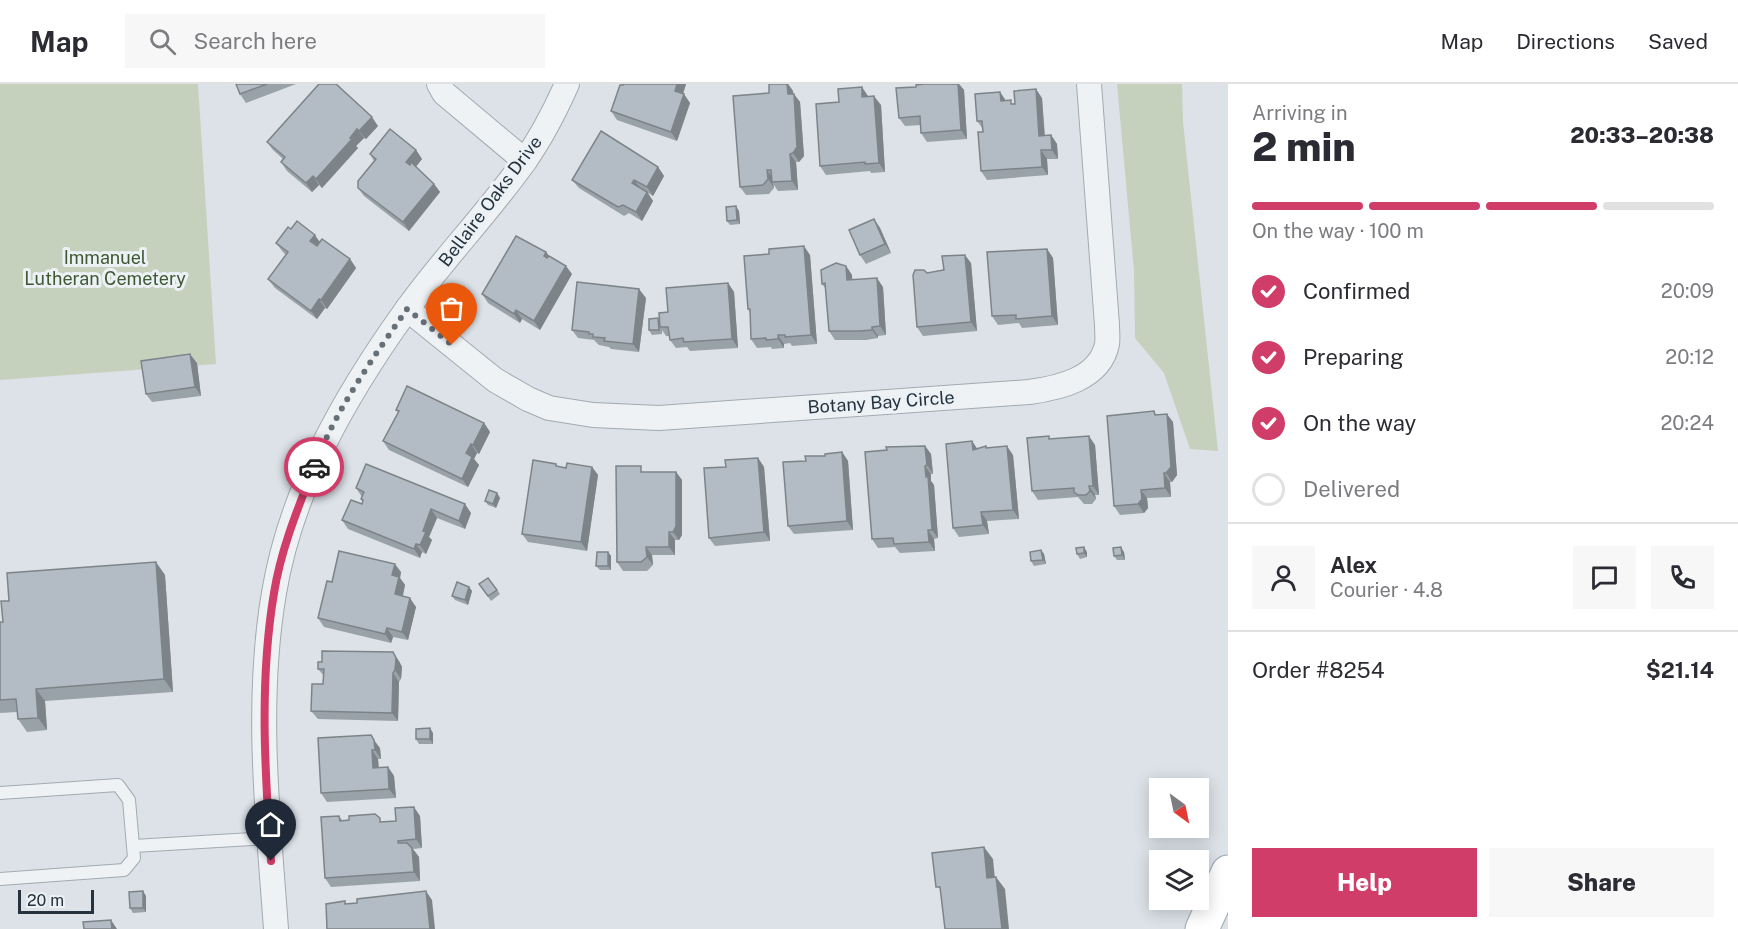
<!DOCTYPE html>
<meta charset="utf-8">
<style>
body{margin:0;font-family:"Public Sans",sans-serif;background:#f7f7f7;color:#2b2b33;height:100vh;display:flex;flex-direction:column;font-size:22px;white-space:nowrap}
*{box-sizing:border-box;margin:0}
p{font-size:20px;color:#7c7c81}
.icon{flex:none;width:33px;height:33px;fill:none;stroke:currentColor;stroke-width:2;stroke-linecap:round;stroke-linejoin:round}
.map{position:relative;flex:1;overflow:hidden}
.drawer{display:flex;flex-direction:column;background:#fff;width:510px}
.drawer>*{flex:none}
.needle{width:39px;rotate:147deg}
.fabs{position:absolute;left:1149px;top:694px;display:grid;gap:12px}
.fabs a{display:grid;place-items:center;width:60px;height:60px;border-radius:0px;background:#fff;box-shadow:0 3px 15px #0003;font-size:30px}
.scale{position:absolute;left:18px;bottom:15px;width:76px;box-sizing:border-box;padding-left:6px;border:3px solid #26323d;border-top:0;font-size:16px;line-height:21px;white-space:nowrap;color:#26323d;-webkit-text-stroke:4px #ebf1f5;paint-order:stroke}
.pin{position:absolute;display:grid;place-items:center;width:51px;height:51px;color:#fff;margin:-62px -26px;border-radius:50% 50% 50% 0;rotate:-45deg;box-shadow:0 0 6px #0007}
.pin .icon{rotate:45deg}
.courier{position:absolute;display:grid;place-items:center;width:60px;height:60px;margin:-30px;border:4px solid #d03d68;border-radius:50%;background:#fff;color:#222;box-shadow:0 2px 8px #0007}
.headline em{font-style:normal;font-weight:800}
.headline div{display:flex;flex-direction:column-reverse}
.headline{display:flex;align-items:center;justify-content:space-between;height:102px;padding:0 24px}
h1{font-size:39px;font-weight:800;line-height:45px}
.bar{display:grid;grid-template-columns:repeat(4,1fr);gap:9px 6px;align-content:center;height:72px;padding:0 24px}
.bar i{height:8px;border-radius:4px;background:#e1e1e2}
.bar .current{background:#d03d68}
.bar p{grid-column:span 4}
.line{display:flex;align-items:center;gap:15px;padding:0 24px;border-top:2px solid #e1e1e2}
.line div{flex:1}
.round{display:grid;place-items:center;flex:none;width:63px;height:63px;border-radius:0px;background:#f7f7f7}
ol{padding:0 24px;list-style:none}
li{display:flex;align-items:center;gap:18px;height:66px}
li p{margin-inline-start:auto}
li .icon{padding:6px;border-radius:50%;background:#d03d68;color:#fff;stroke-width:4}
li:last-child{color:#7c7c81}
li i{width:33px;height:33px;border:3px solid #e1e1e2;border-radius:50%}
.action{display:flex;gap:12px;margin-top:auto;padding:12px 24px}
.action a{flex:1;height:69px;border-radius:0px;background:#d03d68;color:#fff;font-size:24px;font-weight:800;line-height:69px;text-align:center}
.action a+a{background:#f7f7f7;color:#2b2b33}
header{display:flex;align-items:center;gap:36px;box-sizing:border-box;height:84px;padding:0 30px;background:#fff;border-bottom:2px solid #e1e1e2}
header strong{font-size:28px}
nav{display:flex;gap:33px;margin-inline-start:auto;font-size:21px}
.search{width:420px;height:54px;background:#f7f7f7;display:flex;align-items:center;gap:15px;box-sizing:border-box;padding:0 21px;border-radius:0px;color:#7c7c81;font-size:22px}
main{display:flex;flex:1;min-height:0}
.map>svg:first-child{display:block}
</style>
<header>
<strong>Map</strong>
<div class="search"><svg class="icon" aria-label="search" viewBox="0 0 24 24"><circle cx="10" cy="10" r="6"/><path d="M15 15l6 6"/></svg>Search here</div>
<nav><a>Map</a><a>Directions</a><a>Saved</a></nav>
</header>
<main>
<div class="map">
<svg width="1228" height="845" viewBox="0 0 1228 845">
<rect width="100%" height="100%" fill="#dce2e7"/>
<g fill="#c5d1bd">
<polygon points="0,0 198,0 216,280 0,296"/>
<polygon points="1117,0 1182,0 1183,38 1218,367 1190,365 1164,289 1135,254 1134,187"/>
</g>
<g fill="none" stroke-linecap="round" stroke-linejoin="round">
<defs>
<g id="lane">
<polyline points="0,709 118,701 129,716 134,774 124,786 0,795"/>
<polyline points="134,762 269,754"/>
</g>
<g id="street">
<polyline points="439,0 444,9 525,77"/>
<path d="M407,225L495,296L528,315L549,324L593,331L659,334L1029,308C1059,304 1100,295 1107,260C1108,254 1107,247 1107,241L1089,0"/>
<path d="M276,845C268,734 255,620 274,509C291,406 345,312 405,228C442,176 487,130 524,78C541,54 555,27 567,0"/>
</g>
<polyline id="primary" points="1202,845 1228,788"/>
</defs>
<use href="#lane" stroke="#a2aab1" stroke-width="14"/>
<use href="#street" stroke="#a2aab1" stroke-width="26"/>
<use href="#primary" stroke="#9ba8b3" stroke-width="35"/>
<use href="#lane" stroke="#eff2f5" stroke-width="12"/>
<use href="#street" stroke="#eff2f5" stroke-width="24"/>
<use href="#primary" stroke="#fff" stroke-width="33"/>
</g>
<g fill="#9aa2a9">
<polygon points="236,0 296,0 246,19 240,10"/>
<polygon points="623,0 686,0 683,10 690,19 677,57 617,36 611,27"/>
<polygon points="769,0 788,0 793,7 793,10 800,18 804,72 799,78 796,78 798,106 778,107 774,101 774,104 769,110 746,111 740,103 769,9"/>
<polygon points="924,0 959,0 964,6 967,55 927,58 921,49 921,41 905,42 899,34 916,3"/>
<polygon points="1000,8 1006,17 1013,20 1042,14 1045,51 1051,51 1057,60 1058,75 1047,75 1048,91 987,96 981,87 983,45 977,37"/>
<polygon points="868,12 881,21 885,88 871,89 870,87 826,91 820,82 839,18"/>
<polygon points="378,42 366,55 364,54 356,62 358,64 322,104 319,101 312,108 287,87 281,78 283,75 273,66 267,58"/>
<polygon points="416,66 422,75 416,83 434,100 440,108 409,147 364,112 358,104 374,77 370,70"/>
<polygon points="658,83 664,92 653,112 648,109 653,117 642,137 629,129 624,132 579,104 572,96"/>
<polygon points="739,127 740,140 730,141 727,137"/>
<polygon points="874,135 880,144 891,169 866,180 860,171"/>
<polygon points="291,145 320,157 350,175 356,184 327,225 325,224 317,235 275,204 268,195 286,171 283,168 276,159"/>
<polygon points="1047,165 1053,174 1058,241 1022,244 1019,239 998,241 992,232"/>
<polygon points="546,168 549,172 572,190 540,246 522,235 520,239 488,219 482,210"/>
<polygon points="810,171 817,260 792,262 790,259 784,260 784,264 772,265 771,263 757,264 751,255 750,229 748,225"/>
<polygon points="971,179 977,247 923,252 917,243 927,189"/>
<polygon points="846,182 852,191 852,196 883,203 886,251 878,252 878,254 866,256 835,256 829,247 826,205 822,200"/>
<polygon points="728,199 734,208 738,264 690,267 687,263 676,264 670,256 669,252 666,252 662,246 662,250 652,251 649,246 659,235 668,228"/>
<polygon points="646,214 639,268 611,265 609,263 599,261 594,256 578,254 572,246"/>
<polygon points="197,279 201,312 152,318 146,310"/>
<polygon points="396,326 484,339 490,348 479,370 477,369 474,375 479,381 468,403 389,366 383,357 398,328"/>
<polygon points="1156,330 1173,338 1177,391 1172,398 1170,398 1171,413 1147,414 1148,424 1144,429 1120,431 1114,422"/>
<polygon points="1051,355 1095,361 1099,411 1095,411 1096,415 1092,420 1084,420 1078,413 1038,416 1032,407"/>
<polygon points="972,357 977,365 986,362 987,364 1013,371 1019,435 987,437 989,450 959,453 953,444"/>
<polygon points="925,362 931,370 933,390 931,390 931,397 934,401 938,454 934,455 935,467 900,469 895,463 878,464 872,455"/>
<polygon points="842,368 848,377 853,446 794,450 788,442 806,377"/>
<polygon points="758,374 764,383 770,457 715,462 709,454 726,383"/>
<polygon points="556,380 558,383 566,384 592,383 598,391 587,467 528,458 522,450"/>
<polygon points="645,388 676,388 682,396 682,451 679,456 675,456 675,471 652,471 653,481 647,487 623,487 617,478"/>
<polygon points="356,404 471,429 465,445 437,434 429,453 432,456 426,470 422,468 420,474 348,445 342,436 362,420 363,418 361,415 362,413"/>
<polygon points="497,409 500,414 496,424 488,421 485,417"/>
<polygon points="1041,466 1044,470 1046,480 1034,482 1031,477"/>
<polygon points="608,468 611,472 611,486 600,486 596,482"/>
<polygon points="1087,468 1087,473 1080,475 1077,470"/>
<polygon points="1124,468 1125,476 1117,476 1114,472"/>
<polygon points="401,488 400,494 405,501 403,512 416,523 408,556 393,553 391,559 324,543 318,534 332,498"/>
<polygon points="165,491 173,608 45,617 47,646 27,648 18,635 17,628 0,629 0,538 3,538 9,517"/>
<polygon points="488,494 500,510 491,517 479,500"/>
<polygon points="469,503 472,507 468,521 455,516 452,512"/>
<polygon points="399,577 402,583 401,595 399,598 398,637 318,635 311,627 323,600 324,592 318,585"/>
<polygon points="433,649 433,660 419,660 416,655"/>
<polygon points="318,654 380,664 381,675 378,675 379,684 388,683 394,692 396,714 327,718 321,709"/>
<polygon points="339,732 343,737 383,738 396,737 420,732 422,764 413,765 419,773 420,797 331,803 325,794"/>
<polygon points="146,812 146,828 133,829 130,824"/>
</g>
<g fill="#7d8489">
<polygon points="677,0 686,0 681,16 675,7"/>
<polygon points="787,0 788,0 793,7 794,19 788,10"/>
<polygon points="958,0 959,0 964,6 967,55 961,46"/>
<polygon points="862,3 868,12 862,13"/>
<polygon points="1036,5 1042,14 1045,60 1039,52"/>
<polygon points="1000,8 1006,17 1001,17"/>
<polygon points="684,10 690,19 677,57 671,48"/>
<polygon points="794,10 800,18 804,72 799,78 793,69"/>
<polygon points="874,12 881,21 885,88 879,79"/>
<polygon points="372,33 378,42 366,55 359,47"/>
<polygon points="357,45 364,54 356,62 358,64 322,104 316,95"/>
<polygon points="1051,51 1057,60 1058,75 1052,66"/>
<polygon points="416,66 422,75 412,87 406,78"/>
<polygon points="1041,66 1047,75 1048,91 1042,83"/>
<polygon points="790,70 796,78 798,106 792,97"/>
<polygon points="658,83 664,92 653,112 647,103"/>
<polygon points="767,86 773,95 772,98 774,104 768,95"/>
<polygon points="313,92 319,101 312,108 306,99"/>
<polygon points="634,96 640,104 632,99"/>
<polygon points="434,100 440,108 409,147 403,138"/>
<polygon points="647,108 653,117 642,137 636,128"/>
<polygon points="736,122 739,127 740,140 737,136"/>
<polygon points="874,135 880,144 891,169 885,160"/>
<polygon points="315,151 321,160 317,166 310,157"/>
<polygon points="804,162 810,171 817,260 811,251"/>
<polygon points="1047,165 1053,174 1058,241 1052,232"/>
<polygon points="546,168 552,176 544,172"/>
<polygon points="965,171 971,179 977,247 971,238"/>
<polygon points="350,175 356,184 327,225 321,216"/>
<polygon points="566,182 572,190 540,246 534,237"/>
<polygon points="846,182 852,191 853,205 847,196"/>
<polygon points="877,194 883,203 886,251 880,242"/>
<polygon points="728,199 734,208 738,264 732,255"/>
<polygon points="639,205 646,214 639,268 633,260"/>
<polygon points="319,215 325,224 317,235 311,227"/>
<polygon points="516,226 522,235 520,239 514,230"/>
<polygon points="872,243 878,252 878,254 872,246"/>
<polygon points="778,251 784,260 784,264 778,255"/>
<polygon points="190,270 197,279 201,312 195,303"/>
<polygon points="1167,330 1173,338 1177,391 1172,398 1166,389"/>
<polygon points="484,339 490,348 479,370 473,361"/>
<polygon points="1089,352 1095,361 1099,411 1093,402"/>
<polygon points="972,357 978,366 973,366"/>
<polygon points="471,360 477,369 474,375 479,381 468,403 462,395 466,369"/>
<polygon points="925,362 931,370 933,390 927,381"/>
<polygon points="1007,362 1013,371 1019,435 1013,426"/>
<polygon points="842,368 848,377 853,446 847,437"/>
<polygon points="758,374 764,383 770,457 764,448"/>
<polygon points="925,382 931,390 931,397 934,401 938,454 932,446"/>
<polygon points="592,383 598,391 587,467 581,458"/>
<polygon points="676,388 682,396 682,451 679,456 673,448"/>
<polygon points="1164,389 1170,398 1171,413 1165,404"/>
<polygon points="1089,402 1095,411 1096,415 1090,407"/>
<polygon points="1141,406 1147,414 1148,424 1144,429 1138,420"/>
<polygon points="497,409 500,414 496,424 493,420"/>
<polygon points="465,420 471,429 465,445 459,437"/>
<polygon points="431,425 437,434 429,453 432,456 426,470 420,461 423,447"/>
<polygon points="981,428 987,437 989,450 983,441"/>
<polygon points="928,446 934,455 935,467 929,458"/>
<polygon points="669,448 675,456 675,471 669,463"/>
<polygon points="416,460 422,468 420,474 414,465"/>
<polygon points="646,463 652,471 653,481 647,473"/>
<polygon points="1084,463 1087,468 1087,473 1084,469"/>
<polygon points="1121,463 1124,468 1125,476 1122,471"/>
<polygon points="1041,466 1044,470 1046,480 1043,476"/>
<polygon points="608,468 611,472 611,486 608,482"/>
<polygon points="156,478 165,491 173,608 164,595"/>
<polygon points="395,480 401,488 400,494 405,501 401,519 395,510 392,491"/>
<polygon points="469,503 472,507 468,521 465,516"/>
<polygon points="410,514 416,523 408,556 402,548"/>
<polygon points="387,544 393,553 391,559 385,550"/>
<polygon points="393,568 399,577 402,583 401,595 395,586"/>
<polygon points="393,589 399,598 398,637 392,629"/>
<polygon points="36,605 45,617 47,646 38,634"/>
<polygon points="430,644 433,649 433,660 430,655"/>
<polygon points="374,656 380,664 381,675 375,666"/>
<polygon points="372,666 378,675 379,693 373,684"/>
<polygon points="388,683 394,692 396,714 389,705"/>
<polygon points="414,723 420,732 422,764 416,755"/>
<polygon points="984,763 993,775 996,806 987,794"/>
<polygon points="412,764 419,773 420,797 414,788"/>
<polygon points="996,793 1005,805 1009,845 1002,845"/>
<polygon points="143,807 146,812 146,828 143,824"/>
<polygon points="426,807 432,816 435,845 430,845"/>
<polygon points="111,836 117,845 112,845"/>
</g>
<g fill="#b3bcc4" stroke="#7d8489" stroke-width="1.5">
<polygon points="236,0 267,0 240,10"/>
<polygon points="319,0 336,0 372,33 359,47 357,45 350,54 352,55 316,95 313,92 306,99 281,78 285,73 267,58"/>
<polygon points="623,0 677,0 675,7 684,10 671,48 611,27 620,1 623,1"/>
<polygon points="769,0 787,0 788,10 794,10 797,63 793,69 790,70 792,97 772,98 771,86 767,86 768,95 763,101 740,103 733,12 769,9"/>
<polygon points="924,0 958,0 961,46 921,49 920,32 899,34 896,4 916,3 916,1"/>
<polygon points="862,3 862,13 874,12 879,79 865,80 865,78 820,82 816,20 839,18 838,5"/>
<polygon points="1036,5 1039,52 1051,51 1052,66 1041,66 1042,83 981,87 978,48 983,48 982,37 977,37 975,10 1000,8 1001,17 1011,16 1011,20 1015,20 1014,7"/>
<polygon points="390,45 416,66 406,78 410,81 411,78 434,100 403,138 358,104 358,97 376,75 370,70"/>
<polygon points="601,47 658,83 647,103 634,96 632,99 647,108 636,128 623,121 618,123 572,96"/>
<polygon points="736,122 737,136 727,137 726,123"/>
<polygon points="874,135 885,160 860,171 849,146"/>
<polygon points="297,137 315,151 310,157 317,162 322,155 350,175 321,216 319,215 311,227 268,195 288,168 276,159 288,143 291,145"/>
<polygon points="516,152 546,168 544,172 547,174 549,172 566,182 534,237 516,226 514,230 482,210"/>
<polygon points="804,162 811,251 785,253 785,251 778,251 778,255 766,256 766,254 751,255 750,225 748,225 744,172 769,170 769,165"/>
<polygon points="1047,165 1052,232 1016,235 1016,231 992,232 987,168"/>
<polygon points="965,171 971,238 917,243 913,191 915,186 924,186 927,189 944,186 942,172"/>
<polygon points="836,179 846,182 847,196 877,194 880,242 872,243 872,246 860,247 829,247 825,199 822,200 821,186"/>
<polygon points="577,198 639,205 633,260 604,257 605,254 593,253 593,250 589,250 589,248 572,246"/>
<polygon points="728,199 732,255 684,258 683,254 670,256 668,243 660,243 659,229 668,228 666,204"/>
<polygon points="658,234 659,246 649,246 649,235"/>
<polygon points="190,270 195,303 146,310 141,277"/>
<polygon points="407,302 484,339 473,361 471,360 466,369 472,373 462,395 383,357 399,327 396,326"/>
<polygon points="1154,327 1155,331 1167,330 1171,383 1166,389 1164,389 1165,404 1141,406 1142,415 1138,420 1114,422 1107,332"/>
<polygon points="1049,352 1049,355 1089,352 1093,402 1089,402 1090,407 1086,411 1078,411 1074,408 1074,404 1032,407 1027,354"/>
<polygon points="972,357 973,366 986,362 986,364 1007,362 1013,426 981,428 983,441 953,444 946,360"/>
<polygon points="925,362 927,381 925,382 926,393 928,392 932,446 928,446 929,458 894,460 893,454 872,455 865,368 887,366 886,363"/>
<polygon points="842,368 847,437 788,442 783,378 806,377 805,372 825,372 825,370"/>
<polygon points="758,374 764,448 709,454 704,384 726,383 725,376"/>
<polygon points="533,376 556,380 556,382 566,384 567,379 592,383 581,458 522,450"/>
<polygon points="366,380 465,420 459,437 431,425 423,447 426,448 420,461 416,460 414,465 342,436 351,416 362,420 363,416 361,415 364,408 356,404"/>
<polygon points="616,382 641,382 641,388 676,388 676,442 673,448 669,448 669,463 646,463 647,473 641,478 617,478"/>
<polygon points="489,406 497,409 493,420 485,417"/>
<polygon points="1084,463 1084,469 1077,470 1076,464"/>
<polygon points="1121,463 1122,471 1114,472 1113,464"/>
<polygon points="1041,466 1043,476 1031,477 1030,468"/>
<polygon points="339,467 395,480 392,491 399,493 395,510 410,514 402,548 387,544 385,550 318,534 327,497 332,498"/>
<polygon points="597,468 608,468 608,482 596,482"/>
<polygon points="156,478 164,595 36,605 38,634 18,635 16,615 0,616 0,538 3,538 1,517 9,517 7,489"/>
<polygon points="488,494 497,506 488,512 479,500"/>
<polygon points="457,498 469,503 465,516 452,512"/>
<polygon points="322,567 393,568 396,574 395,586 393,589 392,629 311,627 312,600 323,600 324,585 318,585 318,578 322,578"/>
<polygon points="430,644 430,655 416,655 416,645"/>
<polygon points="371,651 374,656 375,666 372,666 373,684 388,683 389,705 321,709 318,654"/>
<polygon points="414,723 416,755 398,757 398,759 407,759 412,764 414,788 325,794 321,733 339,732 340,737 349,736 349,732 375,730 380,734 380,738 396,737 395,724"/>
<polygon points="984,763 987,794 996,793 1002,845 945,845 940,803 936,803 932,769"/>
<polygon points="143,807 143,824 130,824 129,808"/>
<polygon points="426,807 430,845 327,845 326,820 345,817 345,820 357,819 357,815"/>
<polygon points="111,836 112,845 84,845 83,838"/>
</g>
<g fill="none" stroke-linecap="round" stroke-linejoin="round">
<path stroke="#667078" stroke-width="6" stroke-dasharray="0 10.8" d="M314,383C335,327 373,274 407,225L452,261"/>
<path stroke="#d03d68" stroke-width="8" d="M271,777C265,688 259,598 274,509C281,465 298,424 314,383"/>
</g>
<g text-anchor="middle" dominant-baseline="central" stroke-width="6" stroke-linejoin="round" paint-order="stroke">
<g font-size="18" fill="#26323d" stroke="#ebf1f5">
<text transform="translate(490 117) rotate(-53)">Bellaire Oaks Drive</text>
<text transform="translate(881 318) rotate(-4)">Botany Bay Circle</text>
</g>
<g font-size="18" fill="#405933" stroke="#ebf1f5">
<text x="105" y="173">Immanuel<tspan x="105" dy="21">Lutheran Cemetery</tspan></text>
</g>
</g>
</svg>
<div class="fabs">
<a><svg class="needle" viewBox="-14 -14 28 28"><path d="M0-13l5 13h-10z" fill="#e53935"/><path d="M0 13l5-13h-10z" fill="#7c7c81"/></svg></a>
<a><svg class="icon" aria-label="layers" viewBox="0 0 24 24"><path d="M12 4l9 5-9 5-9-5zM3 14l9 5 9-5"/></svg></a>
</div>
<div class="scale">20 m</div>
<div class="pin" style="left:452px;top:261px;background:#ea580c"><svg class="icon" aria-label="bag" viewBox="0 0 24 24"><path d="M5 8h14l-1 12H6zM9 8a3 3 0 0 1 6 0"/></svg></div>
<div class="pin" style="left:271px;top:777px;background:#1f2937"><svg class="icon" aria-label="home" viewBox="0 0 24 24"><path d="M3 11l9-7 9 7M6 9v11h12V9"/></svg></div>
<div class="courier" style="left:314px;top:383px"><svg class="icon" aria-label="car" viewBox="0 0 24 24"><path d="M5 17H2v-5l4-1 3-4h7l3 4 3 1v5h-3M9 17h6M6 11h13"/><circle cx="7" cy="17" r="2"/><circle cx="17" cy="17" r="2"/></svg></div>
</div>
<section class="drawer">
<div class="headline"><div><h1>2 min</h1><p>Arriving in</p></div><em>20:33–20:38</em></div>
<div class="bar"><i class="current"></i><i class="current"></i><i class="current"></i><i></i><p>On the way · 100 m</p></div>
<ol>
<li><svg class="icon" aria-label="check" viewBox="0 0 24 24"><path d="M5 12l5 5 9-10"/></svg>Confirmed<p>20:09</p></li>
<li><svg class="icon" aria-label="check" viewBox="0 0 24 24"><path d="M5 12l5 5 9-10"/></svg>Preparing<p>20:12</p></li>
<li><svg class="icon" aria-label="check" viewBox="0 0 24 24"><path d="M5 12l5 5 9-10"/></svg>On the way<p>20:24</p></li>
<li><i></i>Delivered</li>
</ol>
<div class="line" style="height:108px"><a class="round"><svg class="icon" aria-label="person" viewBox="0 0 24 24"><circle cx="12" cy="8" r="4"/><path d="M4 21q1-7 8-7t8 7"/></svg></a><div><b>Alex</b><p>Courier · 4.8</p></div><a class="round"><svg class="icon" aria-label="chat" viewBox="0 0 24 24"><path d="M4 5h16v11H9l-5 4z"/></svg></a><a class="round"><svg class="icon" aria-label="phone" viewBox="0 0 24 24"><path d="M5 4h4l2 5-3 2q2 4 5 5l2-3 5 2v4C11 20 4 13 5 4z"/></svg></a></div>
<div class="line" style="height:78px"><div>Order #8254</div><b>$21.14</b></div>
<div class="action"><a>Help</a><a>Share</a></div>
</section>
</main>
